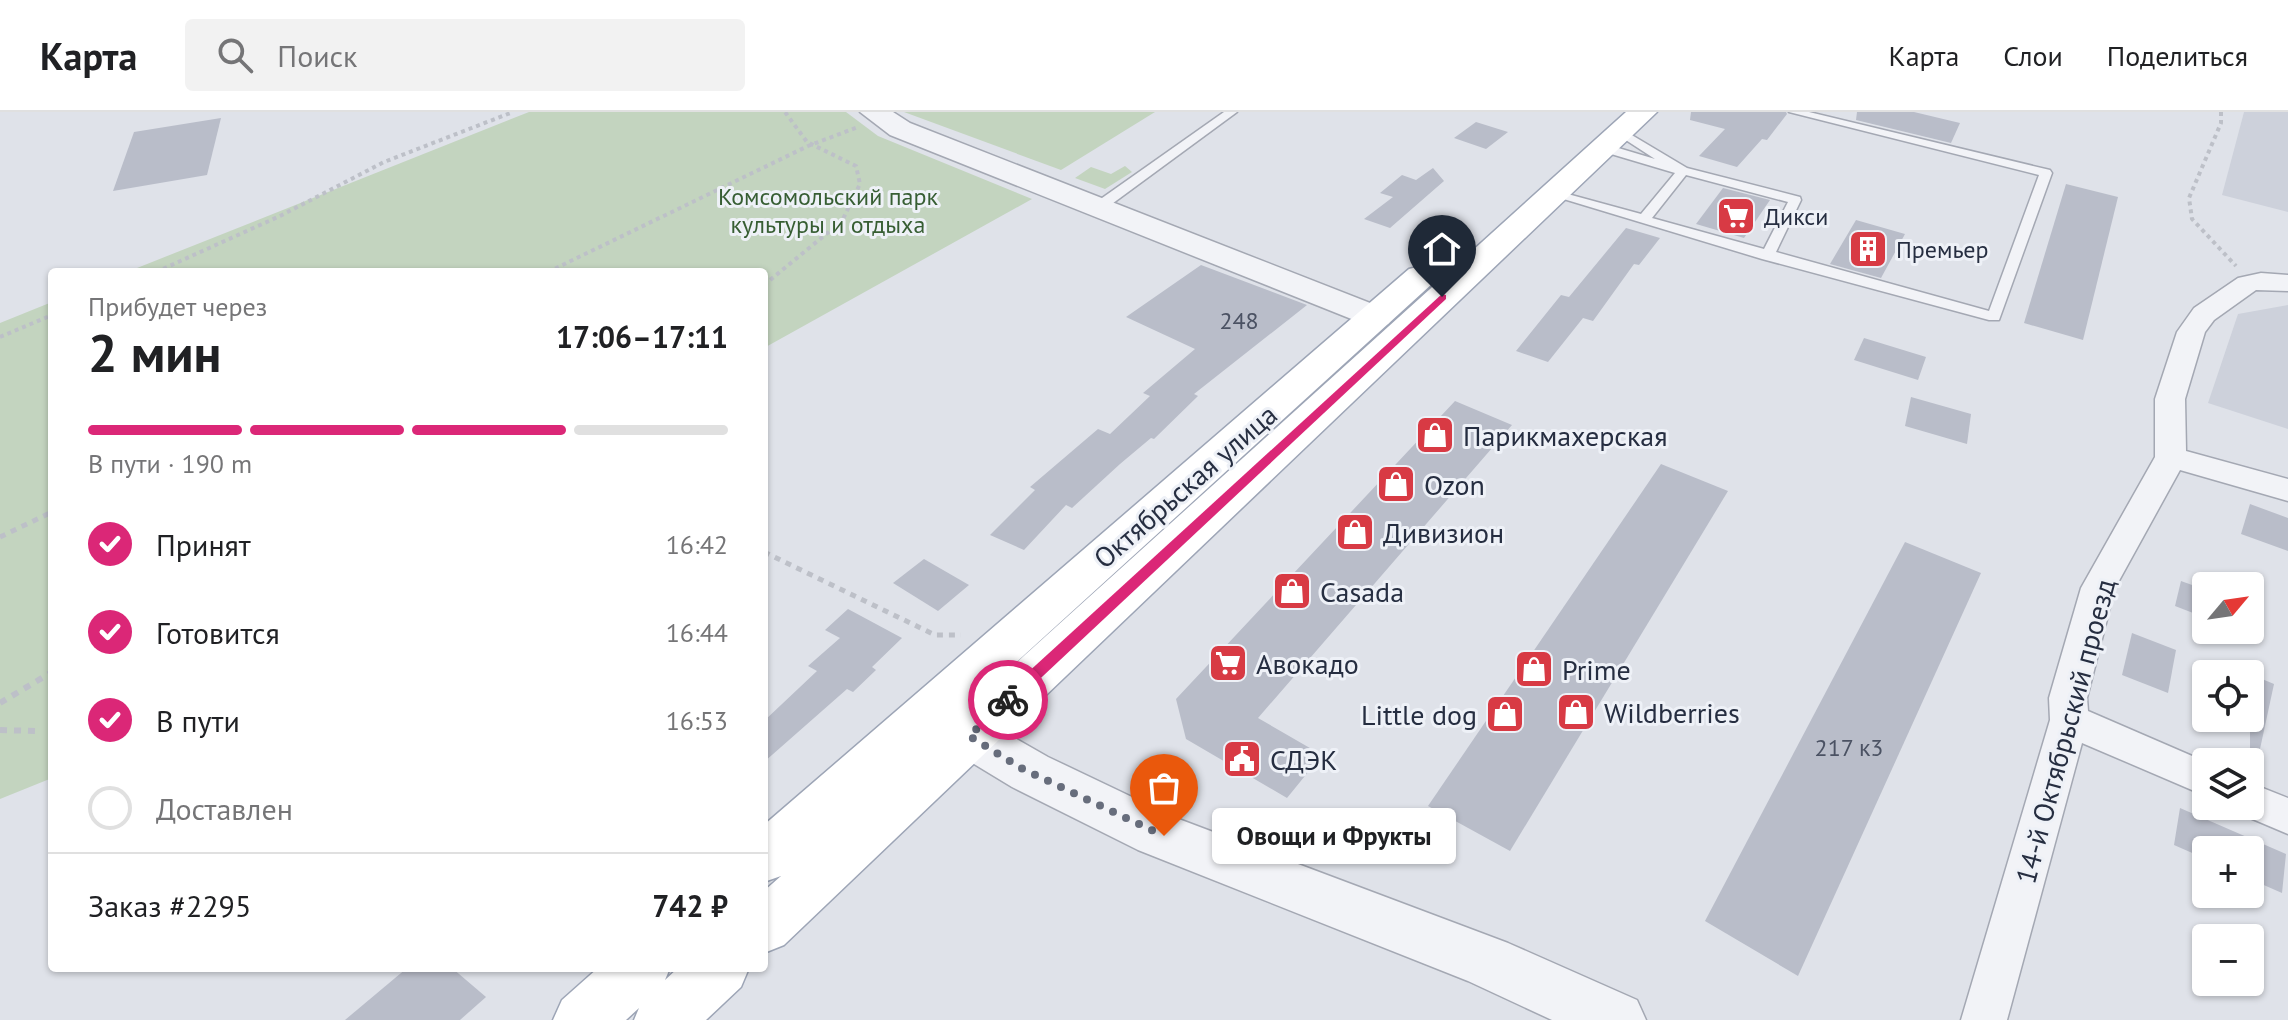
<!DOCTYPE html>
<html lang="ru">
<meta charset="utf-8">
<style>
body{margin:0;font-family:"PT Sans",sans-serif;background:#f2f2f2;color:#202124;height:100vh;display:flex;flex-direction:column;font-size:30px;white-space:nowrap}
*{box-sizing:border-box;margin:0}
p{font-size:26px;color:#757577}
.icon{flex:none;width:44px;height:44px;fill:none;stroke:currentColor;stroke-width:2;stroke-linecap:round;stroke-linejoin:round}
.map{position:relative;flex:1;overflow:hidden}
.details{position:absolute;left:48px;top:156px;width:720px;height:704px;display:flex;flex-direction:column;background:#fff;border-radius:8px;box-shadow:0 2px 6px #0004}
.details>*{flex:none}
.needle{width:52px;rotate:61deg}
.buttons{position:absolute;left:2192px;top:460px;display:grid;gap:16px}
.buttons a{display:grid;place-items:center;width:72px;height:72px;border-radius:8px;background:#fff;box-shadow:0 2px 6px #0004;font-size:40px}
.pin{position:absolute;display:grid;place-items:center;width:68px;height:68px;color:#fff;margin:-82px -34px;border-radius:50% 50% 50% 0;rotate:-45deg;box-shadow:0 0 8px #0007}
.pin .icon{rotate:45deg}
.courier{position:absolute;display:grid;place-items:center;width:80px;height:80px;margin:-40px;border:6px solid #db2777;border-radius:50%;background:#fff;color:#222;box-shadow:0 2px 10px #0007}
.bubble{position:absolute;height:56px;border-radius:8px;background:#fff;box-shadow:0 2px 6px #0004;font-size:26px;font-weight:700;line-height:56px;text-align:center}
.summary em{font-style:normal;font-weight:700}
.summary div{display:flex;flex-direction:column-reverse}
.summary{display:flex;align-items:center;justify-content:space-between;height:136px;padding:0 40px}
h1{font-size:52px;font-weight:700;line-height:60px}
.bar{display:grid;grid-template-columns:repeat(4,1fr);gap:12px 8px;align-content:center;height:96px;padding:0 40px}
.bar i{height:10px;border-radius:6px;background:#e0e0e0}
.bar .active{background:#db2777}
.bar p{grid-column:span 4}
.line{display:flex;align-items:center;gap:20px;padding:0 40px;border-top:2px solid #e0e0e0}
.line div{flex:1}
ol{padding:0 40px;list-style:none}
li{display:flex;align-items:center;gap:24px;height:88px}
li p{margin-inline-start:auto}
li .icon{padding:8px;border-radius:50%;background:#db2777;color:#fff;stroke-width:4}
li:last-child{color:#757577}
li i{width:44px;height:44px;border:4px solid #e0e0e0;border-radius:50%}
header{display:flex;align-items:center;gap:48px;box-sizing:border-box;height:112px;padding:0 40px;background:#fff;border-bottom:2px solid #e0e0e0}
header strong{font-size:38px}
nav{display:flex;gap:44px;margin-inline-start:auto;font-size:28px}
.search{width:560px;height:72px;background:#f2f2f2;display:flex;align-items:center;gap:20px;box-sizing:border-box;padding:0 28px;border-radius:8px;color:#757577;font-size:30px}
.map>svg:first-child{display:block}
</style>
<header>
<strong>Карта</strong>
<div class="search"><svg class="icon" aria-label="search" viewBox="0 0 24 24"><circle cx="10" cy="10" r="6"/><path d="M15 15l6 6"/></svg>Поиск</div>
<nav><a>Карта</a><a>Слои</a><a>Поделиться</a></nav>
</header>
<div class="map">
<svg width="2288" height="908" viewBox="0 0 2288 908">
<rect width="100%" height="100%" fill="#dfe2e9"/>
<g fill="#cdd1db">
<polygon points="2244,0 2288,0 2288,100 2222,83"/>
<polygon points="2288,193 2288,317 2208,291 2238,202"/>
</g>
<g fill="#c3d4bf">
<polygon points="529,0 846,0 878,24 1032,87 764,236 764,160 127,160"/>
<polygon points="904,0 1155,0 1061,58"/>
<polygon points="1125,54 1132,60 1105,77 1075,66 1091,55 1111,62"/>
<polygon points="52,190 52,666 0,687 0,211"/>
</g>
<g fill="#b9bdc9">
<polygon points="1691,0 1786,0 1787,2 1767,28 1762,27 1737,55 1699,44 1725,17 1690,8"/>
<polygon points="1857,0 1914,0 1960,11 1951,31 1856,8"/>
<polygon points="221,6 207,63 113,79 134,20"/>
<polygon points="1476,10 1508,20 1486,37 1454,26"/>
<polygon points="1433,56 1444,69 1390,116 1364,107 1393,85 1380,81 1402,63 1416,68"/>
<polygon points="2066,72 2118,85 2083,228 2024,211"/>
<polygon points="1723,76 1770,88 1744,126 1696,112"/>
<polygon points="1856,108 1905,122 1881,166 1830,152"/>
<polygon points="1626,116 1660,126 1639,153 1634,152 1593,209 1583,206 1548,250 1516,239 1561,183 1569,185"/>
<polygon points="1201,153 1307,193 1194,282 1198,284 1154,327 1151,326 1120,352 1072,396 1066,393 1024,438 990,423 1035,378 1030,375 1098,317 1110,322 1150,284 1143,281 1195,237 1126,205"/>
<polygon points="1864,226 1926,245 1918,268 1854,248"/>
<polygon points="1911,285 1971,302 1967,332 1905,314"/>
<polygon points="1455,289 1512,313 1258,606 1322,643 1287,686 1186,627 1176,587"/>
<polygon points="1661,352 1728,379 1510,739 1428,694"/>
<polygon points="2250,392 2288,406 2288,439 2241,422"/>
<polygon points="1905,430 1981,461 1798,864 1705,809"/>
<polygon points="924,447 969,473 938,499 893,471"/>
<polygon points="2181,469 2206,478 2206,506 2175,494"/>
<polygon points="848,497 902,526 872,555 876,558 853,580 847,577 764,650 764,609 817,559 808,554 840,526 825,518"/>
<polygon points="2132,521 2176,538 2168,581 2122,563"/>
<polygon points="2250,562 2274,572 2260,637 2250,636"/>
<polygon points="2180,696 2286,742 2282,781 2250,767 2250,738 2206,738 2206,747 2174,733"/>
<polygon points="407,856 452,856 486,885 460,908 345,908"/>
</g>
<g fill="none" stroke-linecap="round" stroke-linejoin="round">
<defs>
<g id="service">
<polygon points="1224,0 1237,0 1105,97 1095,97 1095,91"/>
<path d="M1789,0H1809L2050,58L2052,61L1999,208H1989L1762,147L1547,82L1553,78L1641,102L1675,61L1601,39L1599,36L1605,32L1655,47L1615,21L1625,19L1687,56L1800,85L1801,88L1776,140L1989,199L2039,63ZM1686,63L1788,90L1764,137L1652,106Z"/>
</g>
<g id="minor">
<polygon points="2261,161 2288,163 2288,179 2256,178 2214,208 2205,220 2185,287 2186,339 2288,367 2288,389 2180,358 2115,476 2087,586 2088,599 2206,650 2206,684 2082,631 2007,908 1961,908 2050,608 2049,586 2081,476 2155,345 2155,287 2177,220 2194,196 2238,166"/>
<polygon points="2250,671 2288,686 2288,722 2236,700 2233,694 2250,694"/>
</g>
<g id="tertiary">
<polygon points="860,0 893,0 910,11 1388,198 1394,205 1388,212 1376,216 1364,212 890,23"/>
<polygon points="969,604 987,610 1048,645 1176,706 1508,831 1637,888 1646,908 1552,908 1468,869 1138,738 1012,675 951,638 944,624 951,610"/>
</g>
<g id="primary">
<polygon points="1626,0 1657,0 784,833 764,841 764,779 781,764 764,770 764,713 1409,157 1421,154 1433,157 1438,164 1433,171 965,597"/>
<polygon points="598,856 670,856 665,868 678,856 749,856 741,875 706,908 634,908 639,896 626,908 553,908 562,888"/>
</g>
</defs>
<use href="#service" stroke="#a4a8b3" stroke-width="3"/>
<use href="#minor" stroke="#a4a8b3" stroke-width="3"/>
<use href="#tertiary" stroke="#a4a8b3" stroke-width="3"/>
<use href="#primary" stroke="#9da5b6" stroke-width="3"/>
<g stroke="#bdc0c8" stroke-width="4" stroke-dasharray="4 4" stroke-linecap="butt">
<polyline points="2221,0 2221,11 2189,86 2192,107 2236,154"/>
<polyline points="156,160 280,104 384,50 513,0"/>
<polyline points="548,160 808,34 858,15"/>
<polyline points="764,173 842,109 860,72 856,54 807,30 785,0"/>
<polyline points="0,225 52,203"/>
</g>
<g stroke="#bdc0c8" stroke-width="5" stroke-dasharray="6 6" stroke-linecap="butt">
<polyline points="0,425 52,400"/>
<polyline points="764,440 935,523 961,523"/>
</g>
<g stroke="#bdc0c8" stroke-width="6" stroke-dasharray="7 7" stroke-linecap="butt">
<polyline points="0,591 52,560"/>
<polyline points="0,618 36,619"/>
</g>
<use href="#service" fill="#f2f3f7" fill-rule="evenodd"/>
<use href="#minor" fill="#f2f3f7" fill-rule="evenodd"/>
<use href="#tertiary" fill="#f2f3f7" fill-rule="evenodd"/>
<use href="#primary" fill="#fff" fill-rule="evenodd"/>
</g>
<polygon fill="#db2777" points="1442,182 1446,183 1446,187 1013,592 1002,592 1002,584"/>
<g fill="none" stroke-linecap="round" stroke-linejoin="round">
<polyline stroke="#676d7c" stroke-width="8" stroke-dasharray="0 14.4" points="1008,588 969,624 1023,657 1164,724"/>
</g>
<defs>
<symbol id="supermarket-square" viewBox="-11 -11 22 22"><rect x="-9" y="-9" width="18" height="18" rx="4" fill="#d83a44" stroke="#eef1f7"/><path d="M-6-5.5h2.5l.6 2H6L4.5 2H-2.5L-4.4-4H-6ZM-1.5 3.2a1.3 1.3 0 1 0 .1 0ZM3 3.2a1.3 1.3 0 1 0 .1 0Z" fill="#fff"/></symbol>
<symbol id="building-square" viewBox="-11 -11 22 22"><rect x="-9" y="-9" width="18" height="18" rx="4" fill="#d83a44" stroke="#eef1f7"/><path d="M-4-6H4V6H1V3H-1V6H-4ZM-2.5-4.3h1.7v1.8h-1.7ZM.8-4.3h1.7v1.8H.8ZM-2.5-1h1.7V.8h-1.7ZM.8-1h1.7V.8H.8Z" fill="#fff"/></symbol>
<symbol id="shop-square" viewBox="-11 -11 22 22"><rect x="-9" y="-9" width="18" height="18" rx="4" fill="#d83a44" stroke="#eef1f7"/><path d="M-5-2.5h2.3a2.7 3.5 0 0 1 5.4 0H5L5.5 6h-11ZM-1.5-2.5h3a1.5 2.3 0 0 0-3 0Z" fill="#fff"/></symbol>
<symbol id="civic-square" viewBox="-11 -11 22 22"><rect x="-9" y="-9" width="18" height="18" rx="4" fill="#d83a44" stroke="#eef1f7"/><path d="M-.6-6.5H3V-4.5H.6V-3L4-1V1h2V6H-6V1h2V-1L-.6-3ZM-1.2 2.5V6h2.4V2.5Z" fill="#fff"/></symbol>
</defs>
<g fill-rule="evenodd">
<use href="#supermarket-square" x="1714" y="82" width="44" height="44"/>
<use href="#building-square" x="1846" y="115" width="44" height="44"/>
<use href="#shop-square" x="1413" y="301" width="44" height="44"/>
<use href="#shop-square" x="1374" y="350" width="44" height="44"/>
<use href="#shop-square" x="1333" y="398" width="44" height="44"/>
<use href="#shop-square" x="1270" y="457" width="44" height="44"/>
<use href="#supermarket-square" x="1206" y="529" width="44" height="44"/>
<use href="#shop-square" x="1512" y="535" width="44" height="44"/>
<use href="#shop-square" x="1554" y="578" width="44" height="44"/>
<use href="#shop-square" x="1483" y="580" width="44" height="44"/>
<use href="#civic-square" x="1220" y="625" width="44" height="44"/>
</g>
<g text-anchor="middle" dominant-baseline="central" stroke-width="6" stroke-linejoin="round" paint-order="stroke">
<g font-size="24" fill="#375e33" stroke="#eef1f7">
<text x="828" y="84">Комсомольский парк<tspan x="828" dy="28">культуры и отдыха</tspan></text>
</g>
<g font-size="24" fill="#262e41" stroke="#eef1f7" text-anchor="start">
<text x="1764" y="104">Дикси</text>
<text x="1896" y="137">Премьер</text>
</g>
<g font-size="24" fill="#4b5263">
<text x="1239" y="208">248</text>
<text x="1849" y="635">217 к3</text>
</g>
<g font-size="28" fill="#262e41" stroke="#eef1f7" text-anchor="start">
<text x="1463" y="323">Парикмахерская</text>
<text x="1424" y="372">Ozon</text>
<text x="1383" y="420">Дивизион</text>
<text x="1320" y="479">Casada</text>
<text x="1256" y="551">Авокадо</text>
<text x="1562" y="557">Prime</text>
<text x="1604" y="600">Wildberries</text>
<text x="1477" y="602" text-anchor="end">Little dog</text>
<text x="1270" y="647">СДЭК</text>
</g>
<g font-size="28" fill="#262e41" stroke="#eef1f7">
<text transform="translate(1185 374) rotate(-41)">Октябрьская улица</text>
<text transform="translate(2065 619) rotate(-75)">14-й Октябрьский проезд</text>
</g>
</g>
</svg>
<div class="buttons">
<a><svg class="needle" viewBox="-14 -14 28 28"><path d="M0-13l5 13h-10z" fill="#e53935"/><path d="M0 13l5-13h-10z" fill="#757577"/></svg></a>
<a><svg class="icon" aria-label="locate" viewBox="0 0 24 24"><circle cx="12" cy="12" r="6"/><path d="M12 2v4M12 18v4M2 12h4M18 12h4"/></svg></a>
<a><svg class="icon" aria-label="layers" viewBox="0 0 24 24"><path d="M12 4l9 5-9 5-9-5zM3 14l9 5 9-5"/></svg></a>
<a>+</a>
<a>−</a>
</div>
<div class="pin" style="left:1164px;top:724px;background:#ea580c"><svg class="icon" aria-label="bag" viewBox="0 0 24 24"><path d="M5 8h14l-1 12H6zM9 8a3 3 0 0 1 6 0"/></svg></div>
<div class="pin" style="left:1442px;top:185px;background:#1f2937"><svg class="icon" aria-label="home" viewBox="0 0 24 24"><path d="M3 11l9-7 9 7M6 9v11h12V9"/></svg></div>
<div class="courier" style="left:1008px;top:588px"><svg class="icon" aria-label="bike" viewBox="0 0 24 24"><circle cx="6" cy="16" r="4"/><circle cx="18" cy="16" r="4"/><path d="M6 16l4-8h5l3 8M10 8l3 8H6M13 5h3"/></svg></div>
<div class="bubble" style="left:1212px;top:696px;width:244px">Овощи и Фрукты</div>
<section class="details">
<div class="summary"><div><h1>2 мин</h1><p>Прибудет через</p></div><em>17:06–17:11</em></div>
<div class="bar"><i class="active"></i><i class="active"></i><i class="active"></i><i></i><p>В пути · 190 m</p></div>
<ol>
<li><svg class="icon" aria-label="check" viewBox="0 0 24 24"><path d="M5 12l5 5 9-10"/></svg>Принят<p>16:42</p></li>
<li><svg class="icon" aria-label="check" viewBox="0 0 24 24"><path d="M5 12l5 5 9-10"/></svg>Готовится<p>16:44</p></li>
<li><svg class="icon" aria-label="check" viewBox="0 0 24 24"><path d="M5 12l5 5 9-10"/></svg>В пути<p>16:53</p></li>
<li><i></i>Доставлен</li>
</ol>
<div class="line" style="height:104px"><div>Заказ #2295</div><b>742 ₽</b></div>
</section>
</div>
